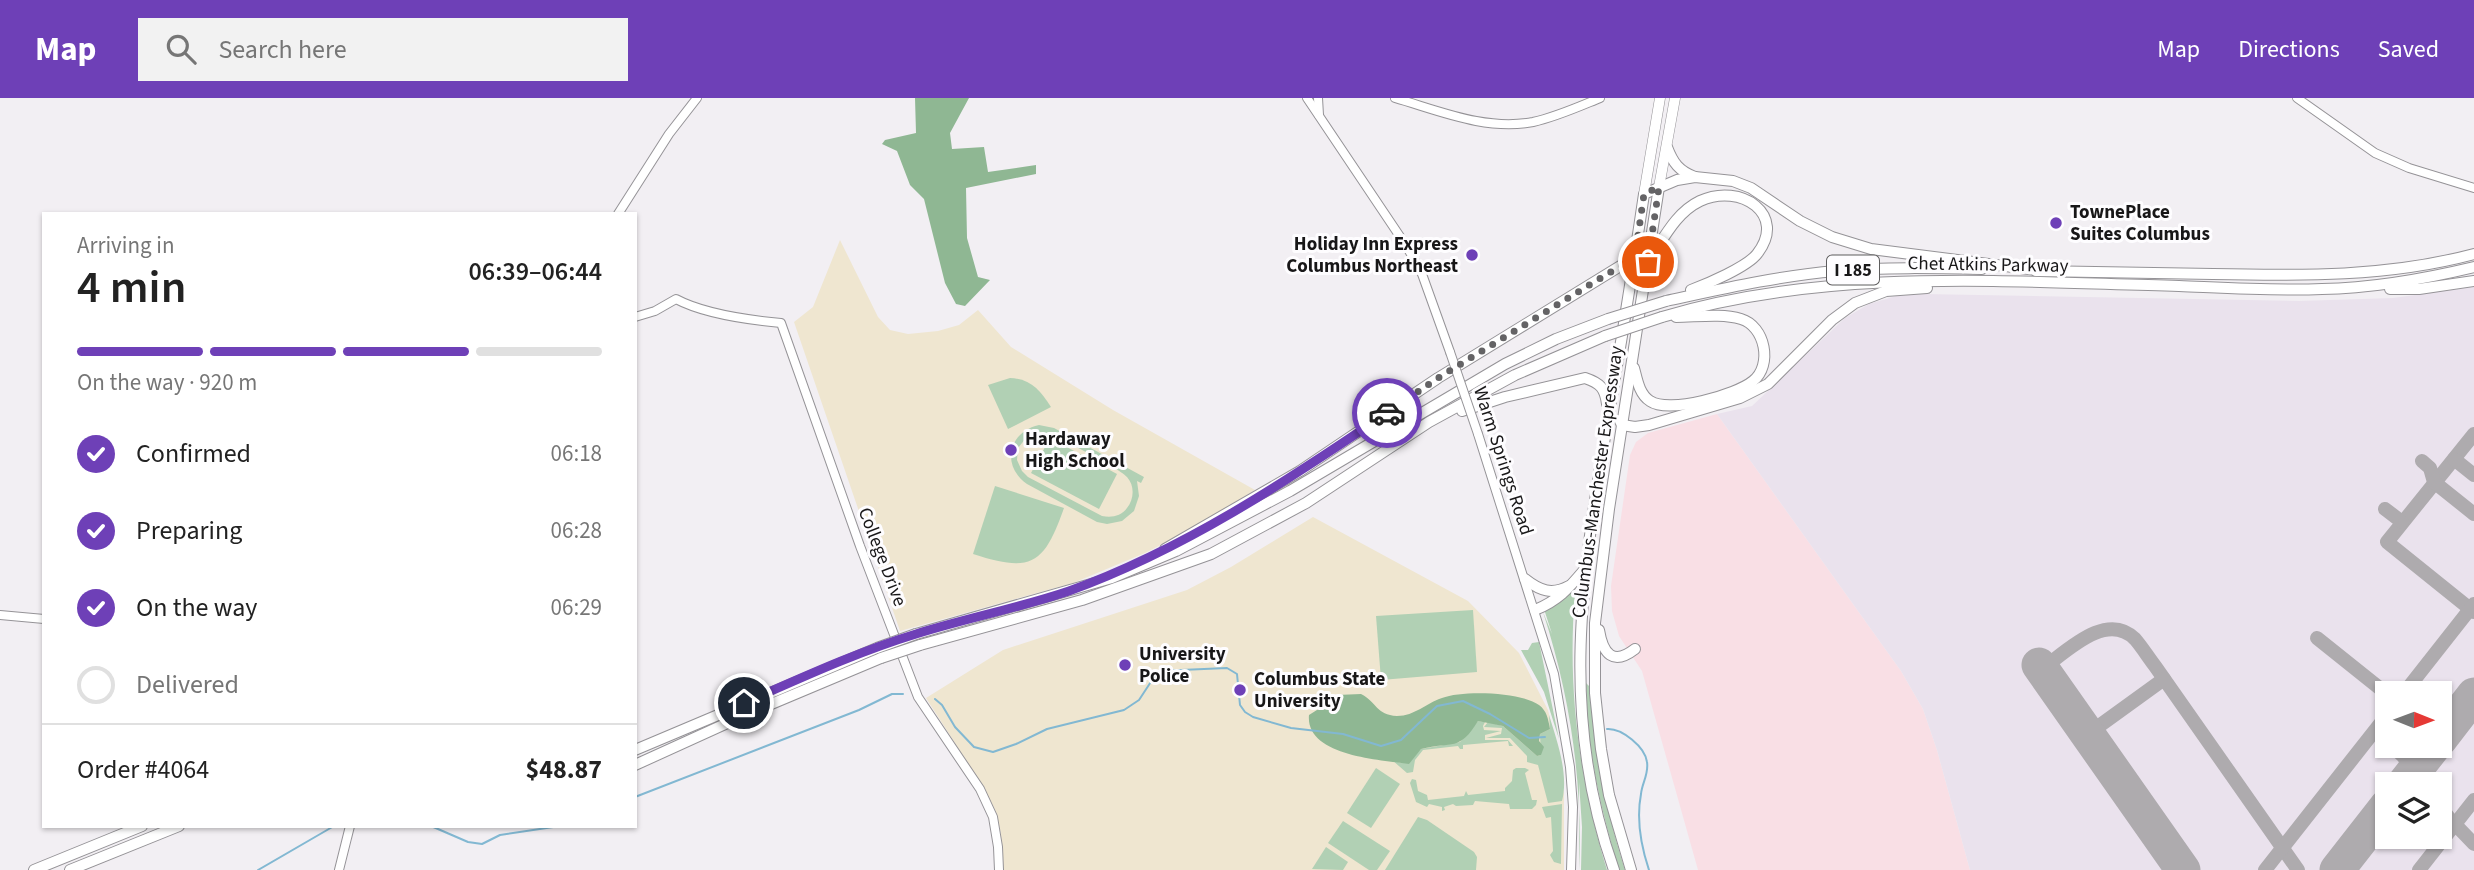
<!DOCTYPE html>
<meta charset="utf-8">
<style>
body{margin:0;font-family:"Source Sans 3",sans-serif;background:#f2f2f2;color:#222;height:100vh;display:flex;flex-direction:column;font-size:26px;white-space:nowrap}
*{box-sizing:border-box;margin:0}
p{font-size:23px;color:#767676}
.icon{flex:none;width:38px;height:38px;fill:none;stroke:currentColor;stroke-width:2;stroke-linecap:round;stroke-linejoin:round}
.map{position:relative;flex:1;overflow:hidden}
.side{position:absolute;left:42px;top:114px;width:595px;height:616px;display:flex;flex-direction:column;background:#fff;border-radius:0px;box-shadow:0 2px 5px #0004}
.side>*{flex:none}
.needle{width:46px;rotate:91deg}
.tools{position:absolute;left:2375px;top:583px;display:grid;gap:14px}
.tools a{display:grid;place-items:center;width:77px;height:77px;border-radius:0px;background:#fff;box-shadow:0 2px 5px #0004;font-size:35px}
.pin{position:absolute;display:grid;place-items:center;width:60px;height:60px;color:#fff;margin:-30px;border:4px solid #fff;border-radius:50%;box-shadow:0 2px 7px #0007}
.courier{position:absolute;display:grid;place-items:center;width:70px;height:70px;margin:-35px;border:5px solid #6e40b7;border-radius:50%;background:#fff;color:#222;box-shadow:0 2px 9px #0007}
.head em{font-style:normal;font-weight:600}
.head div{display:flex;flex-direction:column-reverse}
.head{display:flex;align-items:center;justify-content:space-between;height:119px;padding:0 35px}
h1{font-size:46px;font-weight:600;line-height:52px}
.bar{display:grid;grid-template-columns:repeat(4,1fr);gap:10px 7px;align-content:center;height:84px;padding:0 35px}
.bar i{height:9px;border-radius:5px;background:#e0e0e0}
.bar .active{background:#6e40b7}
.bar p{grid-column:span 4}
.line{display:flex;align-items:center;gap:18px;padding:0 35px;border-top:2px solid #e0e0e0}
.line div{flex:1}
ol{padding:0 35px;list-style:none}
li{display:flex;align-items:center;gap:21px;height:77px}
li p{margin-inline-start:auto}
li .icon{padding:7px;border-radius:50%;background:#6e40b7;color:#fff;stroke-width:4}
li:last-child{color:#767676}
li i{width:38px;height:38px;border:4px solid #e0e0e0;border-radius:50%}
header{display:flex;align-items:center;gap:42px;box-sizing:border-box;height:98px;padding:0 35px;background:#6e40b7;color:#fff}
header strong{font-size:33px}
nav{display:flex;gap:38px;margin-inline-start:auto;font-size:24px}
.search{width:490px;height:63px;background:#f2f2f2;display:flex;align-items:center;gap:18px;box-sizing:border-box;padding:0 24px;border-radius:0px;color:#767676;font-size:26px}
.map>svg:first-child{display:block}
</style>
<header>
<strong>Map</strong>
<div class="search"><svg class="icon" aria-label="search" viewBox="0 0 24 24"><circle cx="10" cy="10" r="6"/><path d="M15 15l6 6"/></svg>Search here</div>
<nav><a>Map</a><a>Directions</a><a>Saved</a></nav>
</header>
<div class="map">
<svg width="2474" height="772" viewBox="0 0 2474 772">
<rect width="100%" height="100%" fill="#f2eff3"/>
<polygon fill="#f9dfe5" points="1717,316 1901,573 1923,611 1937,652 1970,772 1698,772 1642,573 1619,538 1612,513 1611,488 1630,357 1636,344 1648,335"/>
<path fill="#eae2ed" fill-rule="evenodd" d="M2474,189V772H1970L1937,652L1923,611L1901,573L1717,316L1752,308L1845,220L1869,206L1896,198L1923,196L2299,203L2393,200ZM2387,595H2440V648H2387ZM2387,686H2440V738H2387Z"/>
<g fill="#efe6d0">
<polygon points="840,142 878,219 890,232 908,236 938,233 959,227 978,212 1011,249 1113,312 1255,392 1190,432 1145,455 1073,485 900,533 794,224 813,209"/>
<polygon points="1313,419 1468,503 1519,555 1548,612 1558,653 1564,696 1564,772 1002,772 1001,736 996,714 983,689 926,600 1003,552 1187,492 1231,469"/>
</g>
<g fill="#b1d0b4" fill-rule="evenodd">
<path d="M1010,280C1031,281 1040,292 1051,309L1008,331L988,287Z"/>
<path d="M1039,327L1054,330L1144,379L1141,385L1137,383L1139,398L1134,413L1122,423L1107,426L1097,424L1027,386C1001,368 1008,334 1039,327ZM1039,334C1052,335 1118,369 1127,379C1135,388 1134,401 1127,410C1121,418 1112,420 1102,418L1028,379L1022,373L1017,362L1018,350L1026,340Z"/>
<polygon points="1050,340 1117,376 1099,411 1031,375"/>
<path d="M995,388L1064,410C1044,467 1031,475 973,456Z"/>
<path d="M1572,491H1574L1575,495C1567,590 1579,681 1607,772H1581L1582,729L1579,684V772C1583,683 1570,598 1543,514L1552,536L1544,511Z"/>
<polygon points="1473,512 1477,574 1381,582 1376,518"/>
<polygon points="1539,544 1559,641 1544,594 1521,552 1528,552 1532,545"/>
<path d="M1586,585L1590,589C1594,652 1606,712 1625,772H1620L1618,768C1600,709 1586,647 1586,585Z"/>
<path d="M1549,617C1557,643 1569,676 1562,703L1548,705L1538,667L1527,664V658L1510,640H1486L1501,636L1502,630L1484,629L1488,624L1503,628L1537,658L1541,657L1540,636L1550,631Z"/>
<polygon points="1478,623 1485,624 1483,628 1484,632 1501,633 1485,637 1485,642 1508,642 1513,648 1509,648 1508,643 1463,647 1463,651 1460,651 1458,648 1423,652 1415,662 1413,674 1407,675 1392,662 1401,665 1421,651 1460,644"/>
<polygon points="1376,670 1400,686 1371,730 1347,715"/>
<polygon points="1516,670 1525,670 1529,672 1525,675 1532,702 1537,702 1536,707 1532,711 1510,711 1509,706 1475,703 1473,707 1456,708 1453,706 1444,709 1445,712 1442,713 1442,709 1429,706 1427,709 1416,704 1410,685 1412,681 1416,682 1418,693 1427,697 1428,702 1464,698 1466,693 1468,697 1505,693 1505,690 1512,683 1513,672"/>
<polygon points="1562,706 1561,764 1561,766 1554,764 1550,757 1553,753 1551,719 1546,720 1542,709"/>
<polygon points="1418,719 1427,722 1474,754 1477,759 1476,772 1385,772"/>
<polygon points="1343,723 1390,753 1377,772 1369,772 1328,745"/>
<polygon points="1326,749 1348,764 1343,772 1312,771"/>
</g>
<g fill="#8fb793">
<polygon points="915,0 969,0 950,35 952,51 984,49 988,74 1036,67 1036,76 966,90 967,140 978,179 990,182 965,208 956,206 945,185 924,101 910,87 897,53 882,46 885,42 916,35"/>
<path d="M1361,596C1377,604 1376,617 1397,618C1415,618 1426,605 1442,600C1463,592 1521,594 1539,607C1547,613 1548,621 1550,631L1540,636L1539,643L1544,649L1541,657L1537,658L1503,628L1478,623C1459,654 1453,643 1421,651L1409,666C1380,662 1305,658 1309,617L1328,605L1337,597Z"/>
</g>
<g fill="none" stroke-linecap="round" stroke-linejoin="round">
<g stroke="#82b8d2" stroke-width="2">
<polyline points="935,601 942,607 955,629 974,649 993,654 1016,646 1047,631 1124,612 1139,602 1158,573 1227,570 1237,576 1240,607 1245,614 1253,619 1291,630 1343,636 1381,648 1401,642 1437,608 1463,603 1490,616 1529,640 1545,639"/>
<path d="M1607,631C1622,630 1645,649 1647,664C1649,676 1642,685 1641,696C1636,722 1641,748 1649,772"/>
<polyline points="635,699 859,612 892,596 903,596"/>
<polyline points="431,728 468,744 482,746 500,737 560,728"/>
<polyline points="258,772 334,728"/>
</g>
<g stroke="#aeabae" stroke-width="14">
<polyline points="2474,336 2387,444 2474,514"/>
<polyline points="2454,361 2474,377"/>
<polyline points="2422,363 2430,370 2434,384 2474,416"/>
<polyline points="2385,411 2402,424"/>
<polyline points="2317,540 2387,596"/>
<path d="M2042,571C2065,555 2106,512 2135,541C2142,549 2148,559 2155,568L2298,772"/>
<polyline points="2404,595 2474,506"/>
<polyline points="2088,636 2164,581"/>
<polyline points="2392,648 2403,658 2424,686"/>
<polyline points="2440,708 2449,720 2474,746"/>
<polyline points="2265,772 2387,617"/>
<polyline points="2419,772 2474,702"/>
</g>
<g stroke="#aeabae" stroke-width="35">
<polyline points="2039,567 2183,772"/>
<polyline points="2440,641 2474,597"/>
<polyline points="2404,686 2434,648"/>
<polyline points="2337,772 2387,708"/>
</g>
<defs>
<g id="secondary">
<polyline points="1307,0 1407,149 1422,176 1450,254"/>
<polyline points="1318,0 1319,17"/>
<path d="M1395,0C1440,13 1486,33 1533,24C1556,19 1578,9 1600,0"/>
<polyline points="2297,0 2375,55 2409,70 2474,90"/>
<polyline points="618,116 669,36 697,0"/>
<path d="M635,219L655,213L676,201C704,216 749,222 781,225L860,448L918,599L980,691L993,719L998,749L999,772"/>
<polyline points="1478,336 1554,576 1570,669 1573,709 1571,772"/>
<polyline points="0,517 44,521"/>
<polyline points="339,772 350,728"/>
</g>
<g id="primary">
<polyline points="1659,89 1675,0"/>
<polyline points="1644,96 1660,0"/>
</g>
<g id="highway">
<path d="M1667,49C1673,65 1679,73 1695,79"/>
<path d="M1651,159C1665,138 1677,114 1700,103C1741,84 1788,117 1757,156C1747,169 1707,186 1691,192"/>
<path d="M2036,173C2095,174 2154,175 2213,176C2302,178 2388,179 2474,156"/>
<polyline points="2390,191 2419,191 2474,183"/>
<path d="M1666,203C1722,191 1778,178 1836,173C1885,169 1933,170 1982,171"/>
<path d="M1662,219C1830,169 2007,184 2179,188C2227,190 2274,193 2322,191C2374,190 2424,181 2474,169"/>
<path d="M1634,270C1637,281 1639,296 1650,303C1669,316 1736,297 1753,283C1773,267 1765,228 1741,221C1721,215 1696,219 1676,219"/>
<path d="M1462,313L1505,299L1585,280C1600,285 1605,290 1607,306"/>
<polyline points="1620,323 1622,327 1635,329 1649,327 1740,300 1768,286 1832,222 1855,205 1886,193 1927,190"/>
<polyline points="1165,451 1300,373 1438,280 1635,159"/>
<path d="M1525,481C1540,493 1552,497 1569,488"/>
<path d="M1535,512C1559,502 1568,491 1585,471"/>
<path d="M1599,532C1603,556 1613,568 1635,551"/>
<polyline points="916,536 1112,480 1176,453 1290,393 1505,266 1556,241 1608,221"/>
<polyline points="920,547 1082,502 1211,456 1306,405 1429,324 1515,277 1605,238"/>
<polyline points="635,652 877,550"/>
<polyline points="635,667 745,617 881,560"/>
<polyline points="34,772 142,728"/>
<polyline points="70,772 179,728"/>
<path d="M1614,772C1559,618 1582,477 1608,321C1621,246 1633,171 1644,96L1677,82L1695,79L1733,83L1751,90L1800,123L1832,139L1871,151L2044,173"/>
<polyline points="1631,772 1609,697 1601,651 1595,595 1595,525 1609,411 1659,89"/>
</g>
</defs>
<use href="#secondary" stroke="#959397" stroke-width="10"/>
<use href="#primary" stroke="#959397" stroke-width="11"/>
<use href="#highway" stroke="#959397" stroke-width="12"/>
<use href="#secondary" stroke="#fff" stroke-width="8"/>
<use href="#primary" stroke="#fff" stroke-width="10"/>
<use href="#highway" stroke="#fff" stroke-width="10"/>
<defs>
<polyline id="secondary-bridge" points="1450,254 1478,336"/>
<g id="highway-bridge">
<polyline points="1608,221 1666,203"/>
<polyline points="1605,238 1662,219"/>
<polyline points="877,550 916,536"/>
<polyline points="881,560 920,547"/>
</g>
</defs>
<use href="#secondary-bridge" stroke="#959397" stroke-width="10" stroke-linecap="butt"/>
<use href="#highway-bridge" stroke="#959397" stroke-width="12" stroke-linecap="butt"/>
<use href="#secondary-bridge" stroke="#fff" stroke-width="8"/>
<use href="#highway-bridge" stroke="#fff" stroke-width="10"/>
</g>
<g fill="none" stroke-linecap="round" stroke-linejoin="round">
<polyline stroke="#646365" stroke-width="7" stroke-dasharray="0 12.6" points="1387,315 1438,280 1635,159 1644,96 1659,89 1648,164"/>
<path stroke="#6e40b7" stroke-width="9" d="M744,605C801,580 857,554 916,536C967,520 1019,510 1069,493C1183,452 1287,383 1387,315"/>
</g>
<g fill="#6e40b7" stroke="#fefdff" stroke-width="2.5">
<circle cx="2056" cy="125" r="7"/>
<circle cx="1472" cy="157" r="7"/>
<circle cx="1011" cy="352" r="7"/>
<circle cx="1125" cy="567" r="7"/>
<circle cx="1240" cy="592" r="7"/>
</g>
<g text-anchor="middle" dominant-baseline="central" stroke-width="6" stroke-linejoin="round" paint-order="stroke">
<rect fill="#fefdff" stroke="#5d5c5d" stroke-width="2" x="1827" y="157.5" width="52" height="29" rx="5"/>
<g font-size="18" font-weight="bold" fill="#181718">
<text x="1853" y="172">I 185</text>
</g>
<g font-size="19" font-weight="bold" fill="#181718" stroke="#fefdff" text-anchor="start">
<text x="2070" y="114">TownePlace<tspan x="2070" dy="22">Suites Columbus</tspan></text>
<text x="1458" y="146" text-anchor="end">Holiday Inn Express<tspan x="1458" dy="22">Columbus Northeast</tspan></text>
<text x="1025" y="341">Hardaway<tspan x="1025" dy="22">High School</tspan></text>
<text x="1139" y="556">University<tspan x="1139" dy="22">Police</tspan></text>
<text x="1254" y="581">Columbus State<tspan x="1254" dy="22">University</tspan></text>
</g>
<g font-size="19" fill="#181718" stroke="#fefdff">
<text transform="translate(1988 167) rotate(1)">Chet Atkins Parkway</text>
<text transform="translate(1503 363) rotate(72)">Warm Springs Road</text>
<text transform="translate(1598 384) rotate(-82)">Columbus-Manchester Expressway</text>
<text transform="translate(882 459) rotate(69)">College Drive</text>
</g>
</g>
</svg>
<div class="tools">
<a><svg class="needle" viewBox="-14 -14 28 28"><path d="M0-13l5 13h-10z" fill="#e53935"/><path d="M0 13l5-13h-10z" fill="#767676"/></svg></a>
<a><svg class="icon" aria-label="layers" viewBox="0 0 24 24"><path d="M12 4l9 5-9 5-9-5zM3 14l9 5 9-5"/></svg></a>
</div>
<div class="pin" style="left:1648px;top:164px;background:#ea580c"><svg class="icon" aria-label="bag" viewBox="0 0 24 24"><path d="M5 8h14l-1 12H6zM9 8a3 3 0 0 1 6 0"/></svg></div>
<div class="pin" style="left:744px;top:605px;background:#1f2937"><svg class="icon" aria-label="home" viewBox="0 0 24 24"><path d="M3 11l9-7 9 7M6 9v11h12V9"/></svg></div>
<div class="courier" style="left:1387px;top:315px"><svg class="icon" aria-label="car" viewBox="0 0 24 24"><path d="M5 17H2v-5l4-1 3-4h7l3 4 3 1v5h-3M9 17h6M6 11h13"/><circle cx="7" cy="17" r="2"/><circle cx="17" cy="17" r="2"/></svg></div>
<section class="side">
<div class="head"><div><h1>4 min</h1><p>Arriving in</p></div><em>06:39–06:44</em></div>
<div class="bar"><i class="active"></i><i class="active"></i><i class="active"></i><i></i><p>On the way · 920 m</p></div>
<ol>
<li><svg class="icon" aria-label="check" viewBox="0 0 24 24"><path d="M5 12l5 5 9-10"/></svg>Confirmed<p>06:18</p></li>
<li><svg class="icon" aria-label="check" viewBox="0 0 24 24"><path d="M5 12l5 5 9-10"/></svg>Preparing<p>06:28</p></li>
<li><svg class="icon" aria-label="check" viewBox="0 0 24 24"><path d="M5 12l5 5 9-10"/></svg>On the way<p>06:29</p></li>
<li><i></i>Delivered</li>
</ol>
<div class="line" style="height:91px"><div>Order #4064</div><b>$48.87</b></div>
</section>
</div>
